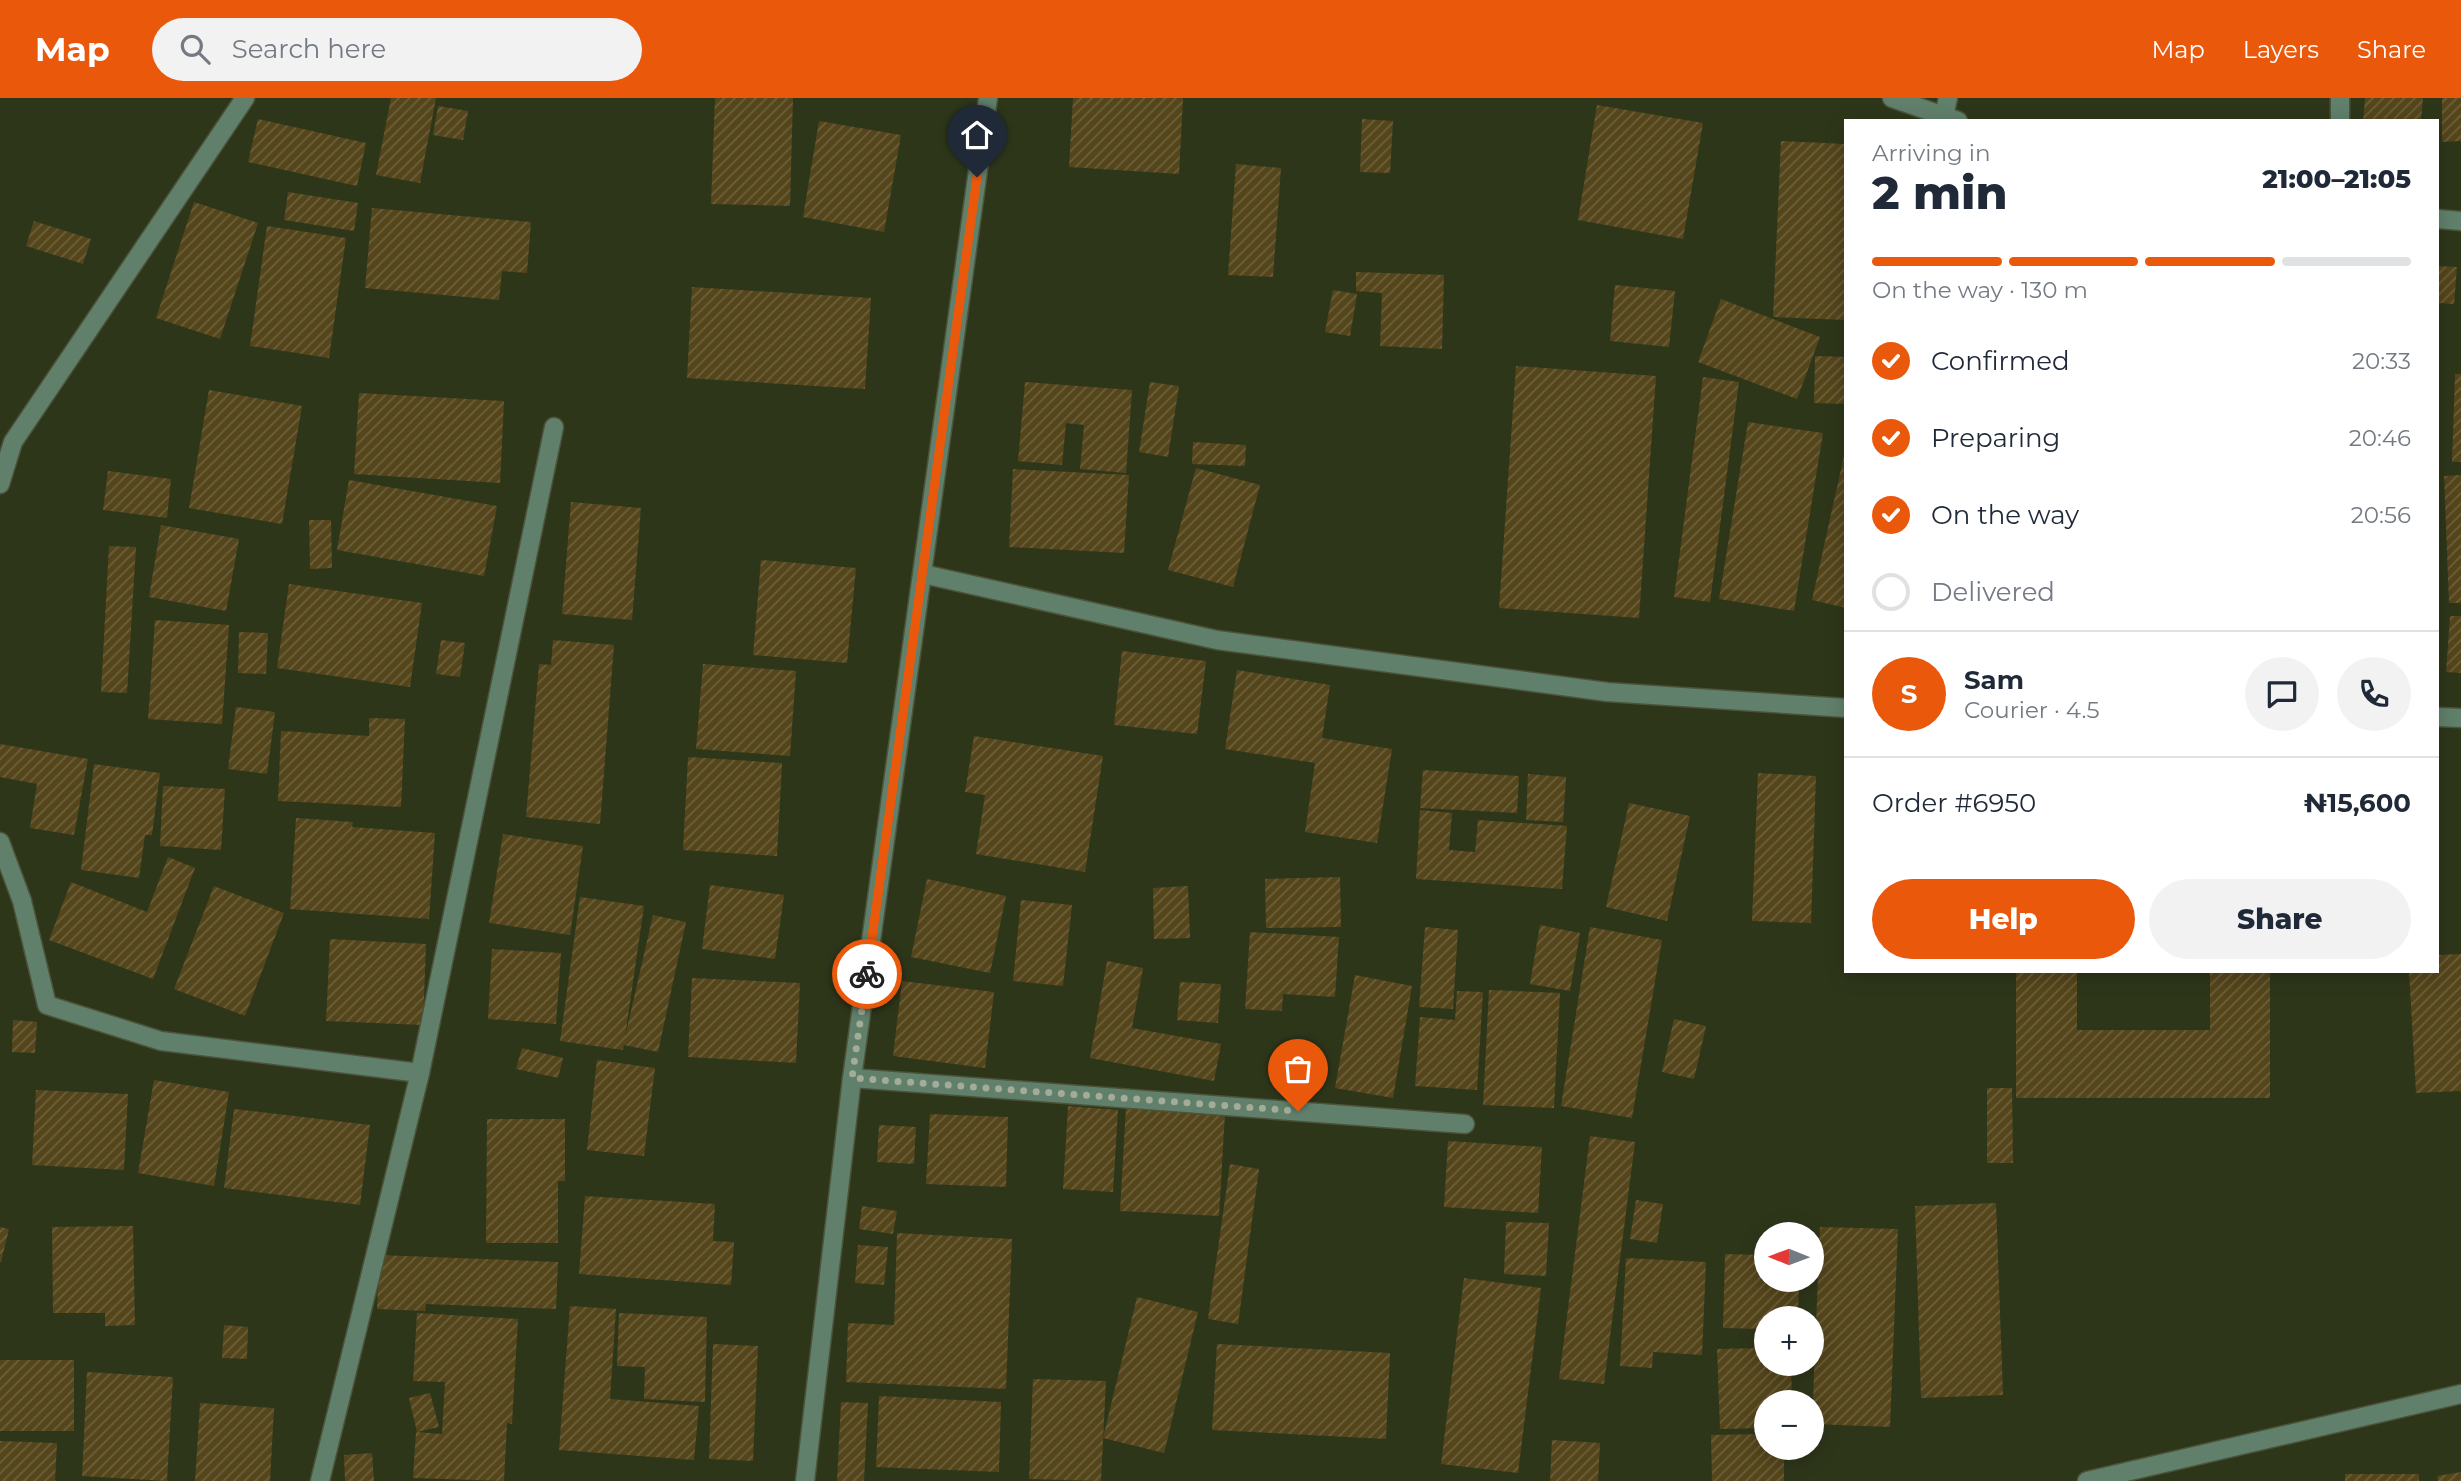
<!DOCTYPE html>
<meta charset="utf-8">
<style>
body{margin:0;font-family:Montserrat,sans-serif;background:#f2f2f3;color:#1f2937;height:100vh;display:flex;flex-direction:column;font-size:26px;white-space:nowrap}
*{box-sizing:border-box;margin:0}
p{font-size:23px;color:#747a83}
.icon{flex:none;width:38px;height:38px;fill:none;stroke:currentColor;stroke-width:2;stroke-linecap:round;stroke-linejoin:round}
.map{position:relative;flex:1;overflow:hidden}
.panel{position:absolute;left:1844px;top:21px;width:595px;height:854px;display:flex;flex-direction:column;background:#fff;border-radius:0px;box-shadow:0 4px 18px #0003}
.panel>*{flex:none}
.needle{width:46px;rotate:271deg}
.controls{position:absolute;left:1754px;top:1124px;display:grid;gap:14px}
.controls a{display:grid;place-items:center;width:70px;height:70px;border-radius:50%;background:#fff;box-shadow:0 4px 18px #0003;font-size:35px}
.pin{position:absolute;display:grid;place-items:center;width:60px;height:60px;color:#fff;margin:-72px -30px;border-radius:50% 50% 50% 0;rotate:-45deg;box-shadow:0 0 7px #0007}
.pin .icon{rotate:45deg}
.courier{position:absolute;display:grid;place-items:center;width:70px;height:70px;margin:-35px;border:5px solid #ea580c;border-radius:50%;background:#fff;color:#222;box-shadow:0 2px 9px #0007}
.summary em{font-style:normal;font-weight:800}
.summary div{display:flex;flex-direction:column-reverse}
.summary{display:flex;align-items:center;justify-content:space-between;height:119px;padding:0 28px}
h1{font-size:46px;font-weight:800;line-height:52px}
.bar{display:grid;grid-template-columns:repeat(4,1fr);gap:10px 7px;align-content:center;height:84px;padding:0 28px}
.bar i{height:9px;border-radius:5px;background:#e0e1e3}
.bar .active{background:#ea580c}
.bar p{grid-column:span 4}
.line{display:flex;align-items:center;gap:18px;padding:0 28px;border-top:2px solid #e0e1e3}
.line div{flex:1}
.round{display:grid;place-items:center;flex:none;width:74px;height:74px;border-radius:37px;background:#f2f2f3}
ol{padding:0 28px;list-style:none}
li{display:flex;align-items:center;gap:21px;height:77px}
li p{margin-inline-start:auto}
li .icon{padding:7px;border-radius:50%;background:#ea580c;color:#fff;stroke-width:4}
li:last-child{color:#747a83}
li i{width:38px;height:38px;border:4px solid #e0e1e3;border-radius:50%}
.button{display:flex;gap:14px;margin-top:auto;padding:14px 28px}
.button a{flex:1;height:80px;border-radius:42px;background:#ea580c;color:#fff;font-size:28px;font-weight:800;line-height:80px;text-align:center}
.button a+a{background:#f2f2f3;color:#1f2937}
header{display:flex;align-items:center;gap:42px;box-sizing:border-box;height:98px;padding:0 35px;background:#ea580c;color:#fff}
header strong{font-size:33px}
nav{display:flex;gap:38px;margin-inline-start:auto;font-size:24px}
.search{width:490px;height:63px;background:#f2f2f3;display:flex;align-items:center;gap:18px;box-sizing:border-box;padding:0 24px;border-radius:38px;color:#747a83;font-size:26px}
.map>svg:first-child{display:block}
</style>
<header>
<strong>Map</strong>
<div class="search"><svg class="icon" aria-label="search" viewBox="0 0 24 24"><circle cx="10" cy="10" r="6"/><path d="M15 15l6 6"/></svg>Search here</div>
<nav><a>Map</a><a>Layers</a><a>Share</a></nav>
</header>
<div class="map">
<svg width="2461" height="1383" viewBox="0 0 2461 1383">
<defs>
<pattern id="building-hatch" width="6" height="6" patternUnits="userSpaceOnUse" patternTransform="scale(1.75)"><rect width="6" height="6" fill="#54451b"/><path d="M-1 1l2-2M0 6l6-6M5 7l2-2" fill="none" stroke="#6c603c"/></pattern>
</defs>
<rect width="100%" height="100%" fill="#2e361a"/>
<g fill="url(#building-hatch)">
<polygon points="391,0 436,0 420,85 376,77"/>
<polygon points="715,0 793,0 790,108 711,106"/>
<polygon points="1073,0 1183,0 1179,76 1069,69"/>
<polygon points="2365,0 2423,0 2421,23 2363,23"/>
<polygon points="2442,0 2461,0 2461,43 2442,44"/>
<polygon points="1597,7 1703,25 1683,141 1578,122"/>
<polygon points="438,8 468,13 463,42 433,37"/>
<polygon points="258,21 366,45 357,88 248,64"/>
<polygon points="1362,21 1393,23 1390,75 1360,74"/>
<polygon points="819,23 901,37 884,134 803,119"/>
<polygon points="1781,43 1846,46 1846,222 1773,219"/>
<polygon points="1236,66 1281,70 1273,179 1228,177"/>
<polygon points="288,94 358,105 354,133 284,122"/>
<polygon points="194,104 258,125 220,241 156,220"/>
<polygon points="372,110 531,124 527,175 502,173 499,202 365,190"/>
<polygon points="34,123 91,141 83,166 26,148"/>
<polygon points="267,128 346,140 329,260 250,248"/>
<polygon points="2438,168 2457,169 2454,206 2438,205"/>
<polygon points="1356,174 1444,177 1442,251 1380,248 1382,195 1356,193"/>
<polygon points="1615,187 1675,193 1669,249 1610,243"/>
<polygon points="692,189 871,200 865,291 687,280"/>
<polygon points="1333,192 1357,196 1350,238 1325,234"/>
<polygon points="1721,201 1820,239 1797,301 1698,264"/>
<polygon points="1815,258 1846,259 1846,306 1814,305"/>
<polygon points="1516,268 1656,278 1639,520 1499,510"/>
<polygon points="2455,276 2461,276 2461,364 2452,364"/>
<polygon points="1703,279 1739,284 1710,504 1674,499"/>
<polygon points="1025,284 1132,292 1126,375 1080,371 1084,327 1066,325 1062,367 1018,363"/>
<polygon points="1150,284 1179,288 1168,359 1139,354"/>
<polygon points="209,292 302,308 282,426 189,410"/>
<polygon points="359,295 504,303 500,385 354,376"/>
<polygon points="1748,324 1823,335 1794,513 1719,501"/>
<polygon points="1193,344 1246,347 1245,368 1192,366"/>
<polygon points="1845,353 1846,353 1846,510 1812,502"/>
<polygon points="1196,370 1260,387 1233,489 1168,472"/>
<polygon points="1013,371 1129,377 1124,455 1009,449"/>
<polygon points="108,373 171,381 167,420 103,412"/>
<polygon points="2461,377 2461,505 2449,505 2444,378"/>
<polygon points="349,382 497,408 484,478 337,452"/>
<polygon points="571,404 641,410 632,522 562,516"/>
<polygon points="309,422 331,422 332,470 310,471"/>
<polygon points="161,427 239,441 226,513 149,499"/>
<polygon points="109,448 136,449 127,595 101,594"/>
<polygon points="761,462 856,470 847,565 753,557"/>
<polygon points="289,486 422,505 410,589 277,570"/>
<polygon points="2450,518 2461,518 2461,575 2446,574"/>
<polygon points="155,522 229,527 222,626 148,621"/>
<polygon points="239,534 268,535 266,576 238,575"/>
<polygon points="441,542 465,545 460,579 436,576"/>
<polygon points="553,542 614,547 600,726 526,719 539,566 551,567"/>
<polygon points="1122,553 1206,563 1197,636 1114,627"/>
<polygon points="703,566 796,573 790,658 696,651"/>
<polygon points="1237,572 1330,587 1322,640 1392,651 1377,745 1305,734 1315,665 1225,651"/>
<polygon points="236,609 275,614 267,676 228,671"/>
<polygon points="369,620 405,621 401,709 278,703 281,633 369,638"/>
<polygon points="974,638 1103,658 1085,774 976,756 985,697 965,694"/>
<polygon points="0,646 88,661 74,737 30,730 37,686 0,679"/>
<polygon points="688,659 782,665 777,758 683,752"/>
<polygon points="94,666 160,675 152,737 145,737 139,780 81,772"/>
<polygon points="1423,672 1519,678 1517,715 1420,710"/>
<polygon points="1758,675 1816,678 1811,825 1752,823"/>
<polygon points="1528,676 1566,679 1563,724 1526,722"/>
<polygon points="163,688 225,691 221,752 160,748"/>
<polygon points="1629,705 1690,718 1667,823 1606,809"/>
<polygon points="1420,712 1452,715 1449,752 1475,754 1478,722 1567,728 1562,791 1416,781"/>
<polygon points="296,720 353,724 352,729 435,735 429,821 290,811"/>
<polygon points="503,736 583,748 570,837 489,825"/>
<polygon points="168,759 195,770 153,881 49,842 71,784 147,814"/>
<polygon points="1340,779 1341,829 1266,830 1265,781"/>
<polygon points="927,781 1006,798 990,875 911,859"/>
<polygon points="710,787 784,797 775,861 702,851"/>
<polygon points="214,788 284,815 245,918 174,891"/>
<polygon points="1188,788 1190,840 1154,841 1153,790"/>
<polygon points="580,799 644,808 625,939 653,817 686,824 658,954 624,947 623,952 560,943"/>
<polygon points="1021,802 1072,807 1063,888 1013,883"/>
<polygon points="1540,827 1580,835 1570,893 1530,886"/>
<polygon points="1425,829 1458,832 1453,911 1419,909"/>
<polygon points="1590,829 1662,842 1632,1020 1561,1008"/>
<polygon points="1250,834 1339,839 1335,899 1283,896 1282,913 1245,911"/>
<polygon points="330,841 426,846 423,927 326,923"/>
<polygon points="492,851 561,855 556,926 488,921"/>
<polygon points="2461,856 2461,993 2416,995 2409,873 2438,873 2438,857"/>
<polygon points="1107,863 1143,870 1132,930 1221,946 1214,983 1090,960"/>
<polygon points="2016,873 2077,873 2077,932 2210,932 2210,873 2270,873 2270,1000 2016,1000"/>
<polygon points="1355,877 1412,888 1393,1000 1335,990"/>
<polygon points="692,880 800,885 796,965 688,959"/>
<polygon points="902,883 994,894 985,970 893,958"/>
<polygon points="1180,884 1221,886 1218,925 1177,922"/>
<polygon points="1489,892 1560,895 1554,1010 1483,1007"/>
<polygon points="1457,893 1483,894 1477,992 1415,988 1420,919 1455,922"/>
<polygon points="1674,921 1706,928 1694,981 1662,974"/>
<polygon points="13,922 37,924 35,955 12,954"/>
<polygon points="522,950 563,960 558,980 516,971"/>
<polygon points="597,962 655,970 644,1058 587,1052"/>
<polygon points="154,982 229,994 214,1088 138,1075"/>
<polygon points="1987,990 2012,990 2013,1065 1987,1065"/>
<polygon points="36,992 128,996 124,1072 32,1067"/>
<polygon points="1068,1008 1118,1012 1113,1094 1063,1091"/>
<polygon points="1126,1009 1225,1015 1219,1118 1120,1113"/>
<polygon points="234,1011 370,1027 360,1107 224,1090"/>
<polygon points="930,1016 1008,1019 1006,1089 926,1086"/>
<polygon points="487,1021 565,1021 565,1083 558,1083 558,1145 486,1145"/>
<polygon points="879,1027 916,1029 914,1066 877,1064"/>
<polygon points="1590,1038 1635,1044 1604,1286 1559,1281"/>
<polygon points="1448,1043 1542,1049 1538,1115 1444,1109"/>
<polygon points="1230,1066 1259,1071 1238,1226 1208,1221"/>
<polygon points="585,1098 715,1106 713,1143 734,1144 731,1187 579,1176"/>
<polygon points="1636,1102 1663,1106 1657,1145 1630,1141"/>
<polygon points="1996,1105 2003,1297 1921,1300 1915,1108"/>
<polygon points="862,1108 897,1113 893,1136 859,1131"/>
<polygon points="1506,1124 1549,1125 1546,1178 1504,1176"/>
<polygon points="133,1128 135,1227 105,1228 105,1215 53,1215 52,1129"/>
<polygon points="0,1129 9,1131 1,1164 0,1164"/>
<polygon points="1820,1129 1898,1131 1890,1329 1812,1326"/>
<polygon points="897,1135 1012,1141 1006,1291 846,1284 848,1225 894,1227"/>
<polygon points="858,1147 888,1149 884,1187 855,1185"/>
<polygon points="1725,1156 1766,1157 1766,1181 1799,1181 1798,1220 1766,1220 1766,1231 1723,1230"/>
<polygon points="379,1157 558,1164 556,1211 426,1206 425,1213 377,1211"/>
<polygon points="1626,1160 1706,1164 1702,1257 1653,1254 1652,1270 1620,1268"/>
<polygon points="1464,1180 1541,1190 1518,1375 1441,1366"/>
<polygon points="1137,1199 1198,1214 1164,1355 1103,1340"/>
<polygon points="570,1208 616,1211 610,1301 699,1308 694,1362 559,1352"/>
<polygon points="417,1215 518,1221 512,1326 507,1325 504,1383 413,1380 416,1334 442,1336 445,1284 413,1283"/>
<polygon points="619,1215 707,1219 705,1304 644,1301 645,1269 617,1268"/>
<polygon points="224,1227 248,1229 247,1261 222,1260"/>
<polygon points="713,1246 758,1248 753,1363 709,1361"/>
<polygon points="1217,1246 1390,1255 1386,1341 1212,1332"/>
<polygon points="1766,1250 1766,1265 1791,1265 1792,1304 1766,1304 1766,1330 1720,1331 1717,1251"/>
<rect x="0" y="1262" width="74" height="71"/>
<polygon points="87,1274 173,1279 167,1383 82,1378"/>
<polygon points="1033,1281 1106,1283 1101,1383 1029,1381"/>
<polygon points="430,1295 439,1329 417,1334 409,1300"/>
<polygon points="879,1298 1001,1304 999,1374 876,1369"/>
<polygon points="841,1304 868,1305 864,1383 837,1383"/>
<polygon points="200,1305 274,1310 270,1383 195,1383"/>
<polygon points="1766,1336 1766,1349 1784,1349 1784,1383 1712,1383 1711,1337"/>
<polygon points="1552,1342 1600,1345 1598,1383 1550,1383"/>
<polygon points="0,1343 57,1345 55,1383 0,1383"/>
<polygon points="372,1355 374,1383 345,1383 344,1357"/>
<polygon points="2461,1374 2461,1383 2438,1383 2437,1378"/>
<rect x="2345" y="1376" width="74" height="7"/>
</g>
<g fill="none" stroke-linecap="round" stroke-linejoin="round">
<defs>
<g id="minor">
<polyline points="1892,0 1958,23"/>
<polyline points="2340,0 2340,23"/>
<polyline points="1944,18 1948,0"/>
<polyline points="2438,121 2461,123"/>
<polyline points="0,386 13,344 245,0"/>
<polyline points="923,476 1217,542 1607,594 1846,610"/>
<polyline points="2438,619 2461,620"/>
<polyline points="0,744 22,803 47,907 161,943 420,975"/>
<polyline points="852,980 1465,1026"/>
<polyline points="320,1383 420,975 554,329"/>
<polyline points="805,1383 852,980 988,0"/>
<polyline points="2087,1383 2461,1296"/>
</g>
</defs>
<use href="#minor" stroke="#4b5339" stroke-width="21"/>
<use href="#minor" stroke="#61806c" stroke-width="18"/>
</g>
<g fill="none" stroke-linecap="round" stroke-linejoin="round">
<polyline stroke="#a4ab96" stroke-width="7" stroke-dasharray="0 12.6" points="867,876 852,980 1298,1013"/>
<polyline stroke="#ea580c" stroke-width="9" points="867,876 977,79"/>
</g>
</svg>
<div class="controls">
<a><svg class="needle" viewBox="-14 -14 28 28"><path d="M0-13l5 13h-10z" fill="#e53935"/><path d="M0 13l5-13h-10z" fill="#747a83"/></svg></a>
<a>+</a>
<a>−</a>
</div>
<div class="pin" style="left:1298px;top:1013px;background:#ea580c"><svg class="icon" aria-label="bag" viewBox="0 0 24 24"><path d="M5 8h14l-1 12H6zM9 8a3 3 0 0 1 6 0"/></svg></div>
<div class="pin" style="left:977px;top:79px;background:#1f2937"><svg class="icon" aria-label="home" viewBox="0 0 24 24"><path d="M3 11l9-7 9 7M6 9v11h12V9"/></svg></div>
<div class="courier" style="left:867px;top:876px"><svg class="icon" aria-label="bike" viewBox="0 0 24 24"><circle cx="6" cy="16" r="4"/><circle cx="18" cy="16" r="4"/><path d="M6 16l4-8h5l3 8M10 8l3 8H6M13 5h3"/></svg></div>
<section class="panel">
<div class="summary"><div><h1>2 min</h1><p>Arriving in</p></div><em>21:00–21:05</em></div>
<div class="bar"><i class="active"></i><i class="active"></i><i class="active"></i><i></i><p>On the way · 130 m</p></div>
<ol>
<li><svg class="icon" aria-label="check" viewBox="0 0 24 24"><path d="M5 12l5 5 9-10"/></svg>Confirmed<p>20:33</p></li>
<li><svg class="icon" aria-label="check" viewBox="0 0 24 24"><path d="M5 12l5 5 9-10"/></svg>Preparing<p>20:46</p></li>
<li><svg class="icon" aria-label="check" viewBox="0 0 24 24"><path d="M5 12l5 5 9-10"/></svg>On the way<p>20:56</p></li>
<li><i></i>Delivered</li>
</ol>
<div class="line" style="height:126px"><b class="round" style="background:#ea580c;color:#fff">S</b><div><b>Sam</b><p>Courier · 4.5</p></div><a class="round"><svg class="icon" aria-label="chat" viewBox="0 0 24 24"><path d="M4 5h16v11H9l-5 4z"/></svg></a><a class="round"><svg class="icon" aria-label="phone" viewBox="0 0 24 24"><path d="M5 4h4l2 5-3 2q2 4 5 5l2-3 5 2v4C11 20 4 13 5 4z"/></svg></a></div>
<div class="line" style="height:91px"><div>Order #6950</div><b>₦15,600</b></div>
<div class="button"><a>Help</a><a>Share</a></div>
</section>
</div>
